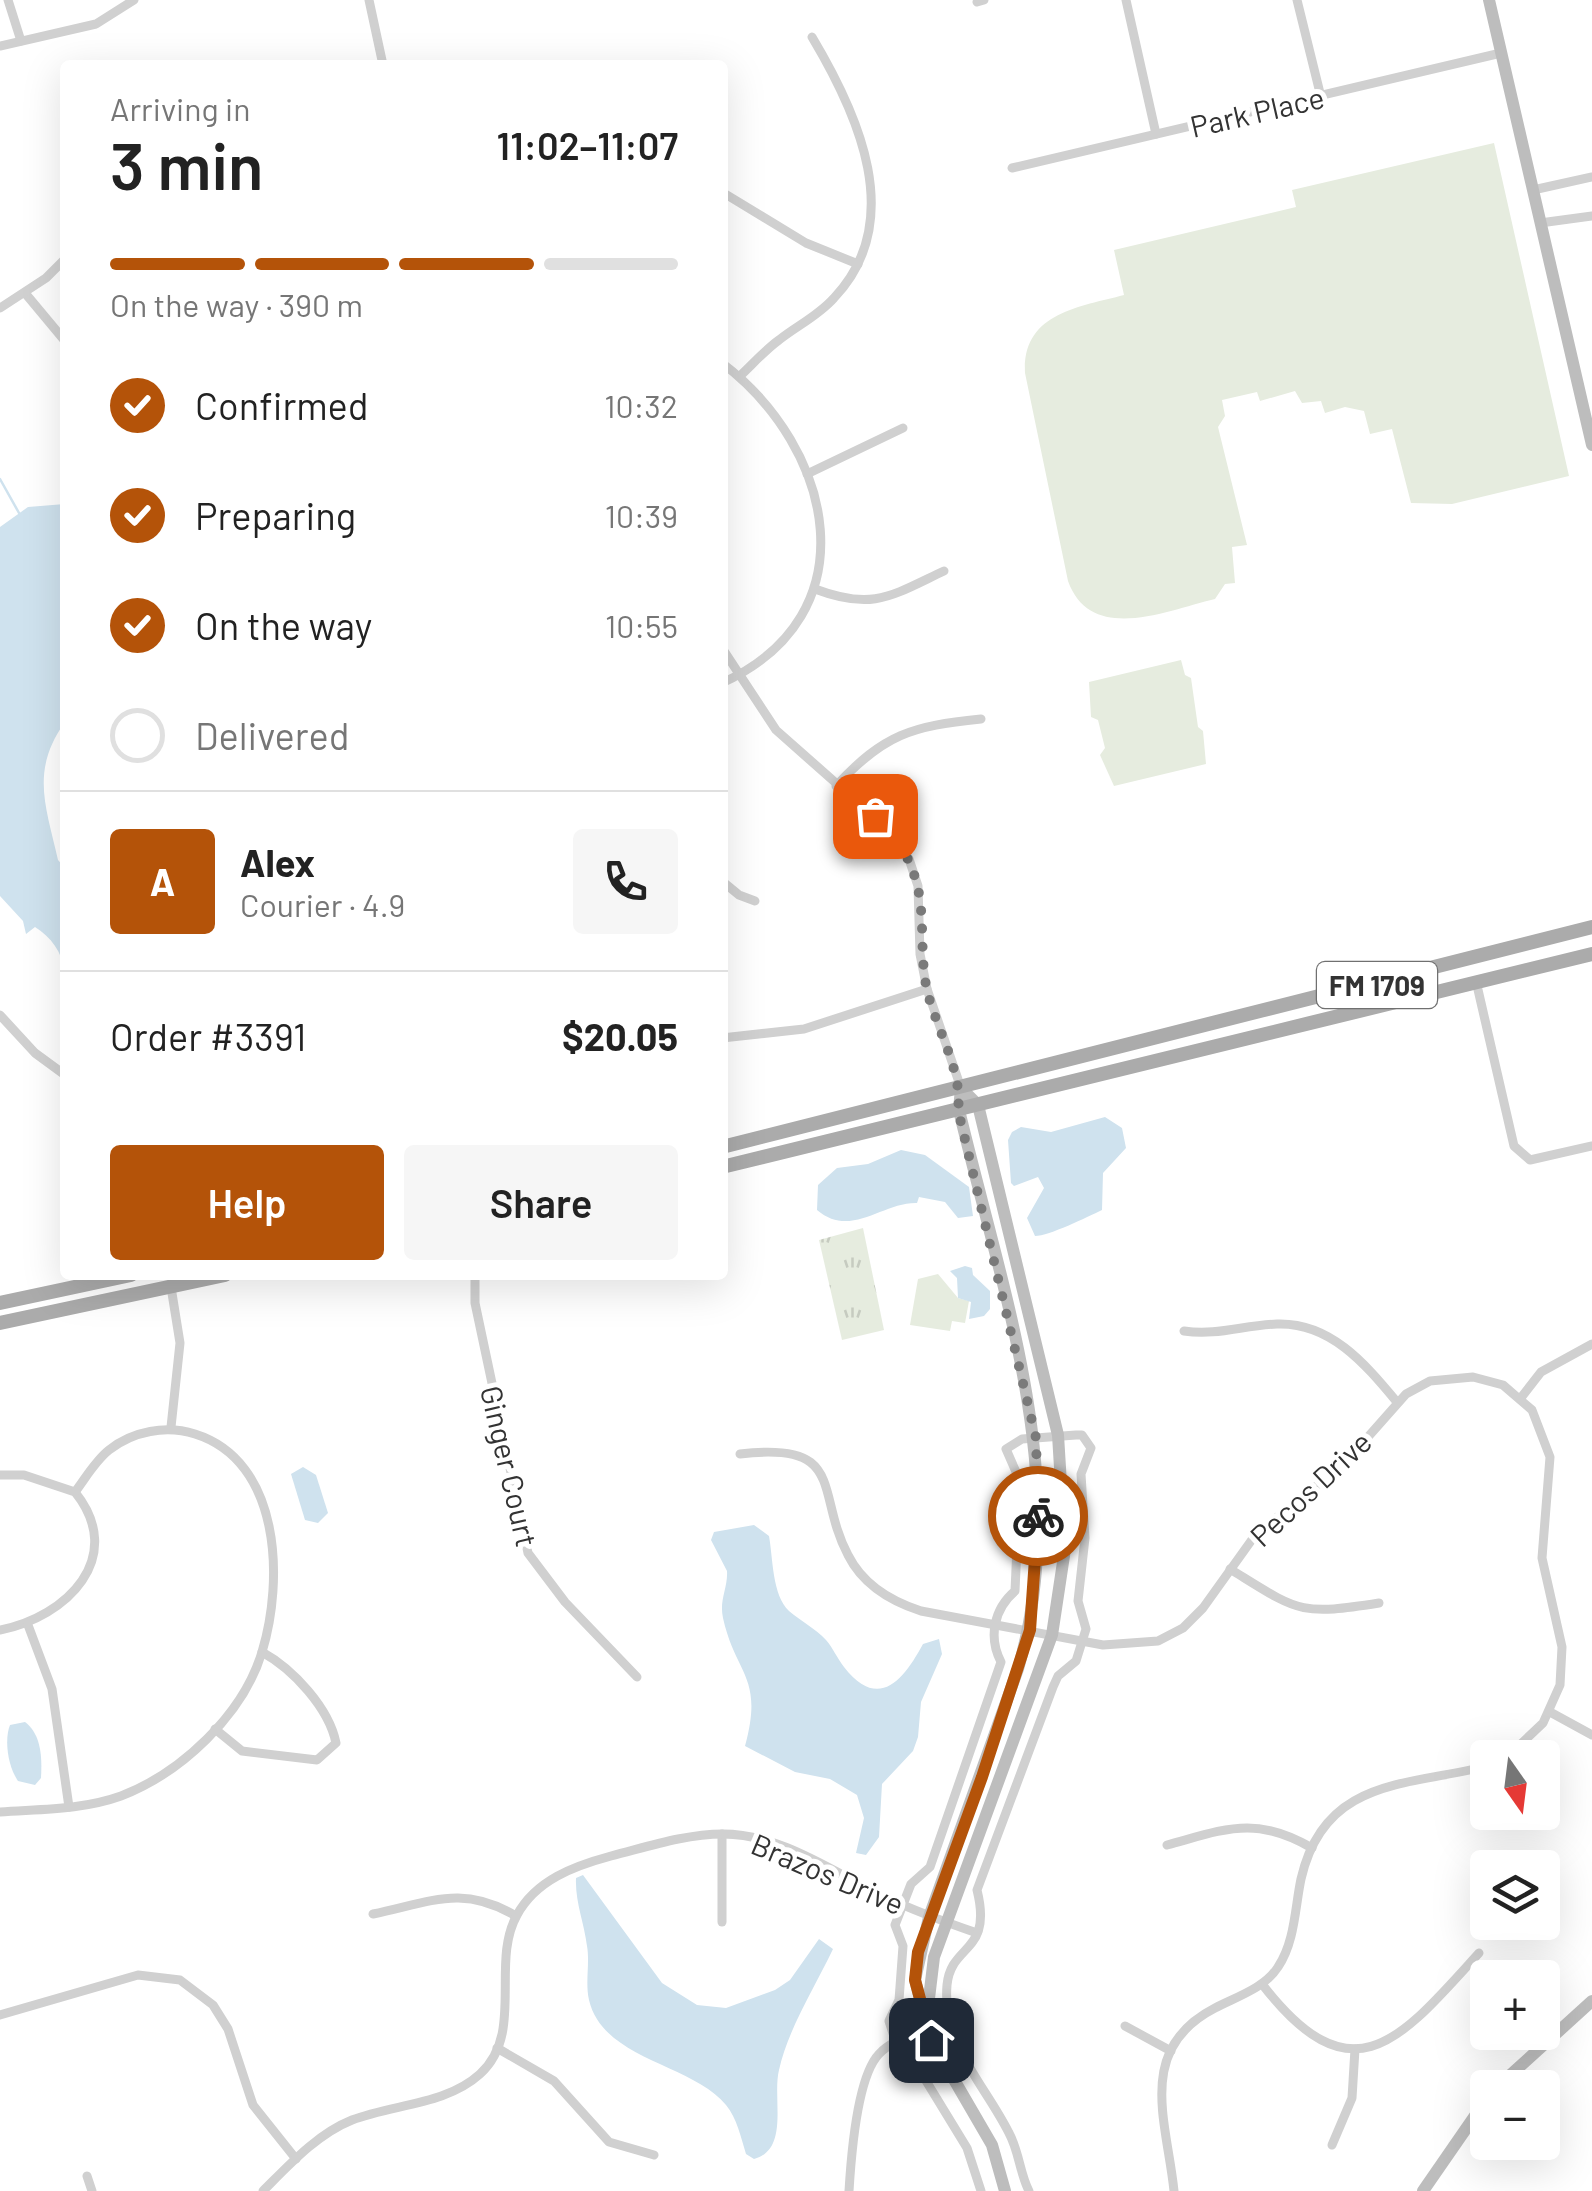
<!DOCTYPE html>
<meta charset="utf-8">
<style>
body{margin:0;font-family:Barlow,sans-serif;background:#f6f6f6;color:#222;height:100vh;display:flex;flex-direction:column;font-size:38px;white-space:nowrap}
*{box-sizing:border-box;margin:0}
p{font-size:32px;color:#767676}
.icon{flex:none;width:55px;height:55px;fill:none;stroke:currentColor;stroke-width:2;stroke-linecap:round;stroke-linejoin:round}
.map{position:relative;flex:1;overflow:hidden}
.sheet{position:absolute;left:60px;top:60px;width:668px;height:1220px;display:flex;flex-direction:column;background:#fff;border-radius:10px;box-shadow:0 10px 40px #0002}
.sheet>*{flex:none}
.needle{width:65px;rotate:166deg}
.tools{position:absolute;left:1470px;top:1740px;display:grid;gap:20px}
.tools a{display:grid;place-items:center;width:90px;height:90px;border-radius:10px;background:#fff;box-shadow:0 10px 40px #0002;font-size:50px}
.pin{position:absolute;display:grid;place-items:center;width:85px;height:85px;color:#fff;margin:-42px;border-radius:20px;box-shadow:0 5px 15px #0006}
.courier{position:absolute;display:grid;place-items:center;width:100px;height:100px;margin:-50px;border:8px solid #b45309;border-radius:50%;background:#fff;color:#222;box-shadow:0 2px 12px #0007}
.headline em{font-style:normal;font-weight:600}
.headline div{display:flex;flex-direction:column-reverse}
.headline{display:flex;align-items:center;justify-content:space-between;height:170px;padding:0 50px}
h1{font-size:65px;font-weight:600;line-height:75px}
.bar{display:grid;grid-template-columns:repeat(4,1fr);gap:15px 10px;align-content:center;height:120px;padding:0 50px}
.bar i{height:12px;border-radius:8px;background:#e0e0e0}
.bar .selected{background:#b45309}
.bar p{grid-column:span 4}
.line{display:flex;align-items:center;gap:25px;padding:0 50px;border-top:2px solid #e0e0e0}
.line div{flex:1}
.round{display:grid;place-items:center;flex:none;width:105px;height:105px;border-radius:10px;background:#f6f6f6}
ol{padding:0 50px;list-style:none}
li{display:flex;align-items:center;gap:30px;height:110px}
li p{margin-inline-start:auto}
li .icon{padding:10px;border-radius:50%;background:#b45309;color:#fff;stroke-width:4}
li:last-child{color:#767676}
li i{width:55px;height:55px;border:5px solid #e0e0e0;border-radius:50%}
.cta{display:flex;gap:20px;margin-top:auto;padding:20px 50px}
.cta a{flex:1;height:115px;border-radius:10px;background:#b45309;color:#fff;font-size:40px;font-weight:600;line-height:115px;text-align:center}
.cta a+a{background:#f6f6f6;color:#222}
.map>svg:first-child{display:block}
</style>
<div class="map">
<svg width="1592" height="2191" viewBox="0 0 1592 2191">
<defs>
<pattern id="park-tufts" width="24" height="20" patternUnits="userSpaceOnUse" patternTransform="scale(2.5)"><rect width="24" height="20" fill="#e6ecdf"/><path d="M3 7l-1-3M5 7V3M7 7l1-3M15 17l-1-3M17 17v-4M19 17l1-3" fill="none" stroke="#c6cbc0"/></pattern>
</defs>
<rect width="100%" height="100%" fill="#fff"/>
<g fill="#e6ecdf">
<path d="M1494,143L1569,476L1452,504L1411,503L1392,429L1370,434L1364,411L1345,407L1325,413L1321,401L1302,403L1295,391L1260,401L1257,392L1222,400L1225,416L1218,427L1247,545L1232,547L1235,583L1225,584L1215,599C1168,610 1091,645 1068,581L1025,373C1022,313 1079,307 1124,295L1114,250L1296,207L1292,190Z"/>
<polygon points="1181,660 1185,675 1191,678 1198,727 1203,731 1206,764 1114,786 1100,755 1105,748 1098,720 1091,717 1089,682"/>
<polygon points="938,1274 958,1298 969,1301 965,1323 952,1321 950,1331 910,1325 918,1279"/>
</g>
<polygon fill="url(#park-tufts)" points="863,1228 884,1330 842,1340 819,1240"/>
<g fill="#cfe2ee">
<path d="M65,504V722C30,771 46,806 58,860L65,868V972C62,952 51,937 35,927L26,934L23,921L0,896V527L28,507Z"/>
<path d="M1105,1117L1122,1128L1126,1148L1103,1173L1102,1210C1087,1217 1049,1236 1035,1236L1027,1218L1044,1188L1038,1177L1014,1186L1011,1183L1008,1140L1012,1132L1021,1127L1051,1132Z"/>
<path d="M901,1150L925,1155L969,1187L973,1216L958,1218L945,1202L919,1197L917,1203C882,1202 851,1239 817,1210L818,1185L837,1168L868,1164Z"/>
<polygon points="965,1266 972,1268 973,1275 990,1291 990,1309 984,1316 969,1319 971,1302 958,1298 957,1278 950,1271"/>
<polygon points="303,1467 316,1475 328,1513 318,1523 305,1520 291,1474"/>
<path d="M754,1525L769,1536C773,1558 772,1595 789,1611C801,1621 816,1629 826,1640C833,1648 837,1658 844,1667C879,1712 904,1679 923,1644L939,1639L942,1654L921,1702L918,1737L913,1751L882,1784L879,1837L866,1855L856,1853L864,1818L857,1795L830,1779L795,1772L745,1746C764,1676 736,1676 723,1618C719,1600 728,1588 727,1571L711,1540L714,1532Z"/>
<path d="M25,1722C42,1735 42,1759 41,1778L35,1785L18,1781C8,1767 4,1740 10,1725Z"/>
<path d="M583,1875L662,1983L697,2005L726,2008L775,1990L790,1980L819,1939L833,1949C815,1987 788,2029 779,2070C772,2098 790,2149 754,2159L746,2154C741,2138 737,2118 726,2105C693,2064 603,2060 589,2000C585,1983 590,1963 587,1946C584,1922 575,1902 576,1878Z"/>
</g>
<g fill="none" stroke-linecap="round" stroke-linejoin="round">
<polyline stroke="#cfe2ee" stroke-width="2.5" points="0,479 19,513"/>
<g stroke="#d0d0d0" stroke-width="9">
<polyline points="8,0 21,41"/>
<polyline points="369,0 383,65"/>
<polyline points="1126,0 1156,134"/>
<polyline points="1297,0 1321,97"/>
<polyline points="977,2 984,0"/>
<polyline points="0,46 96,24 134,0"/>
<polyline points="1012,168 1501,53"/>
<polyline points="1533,190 1592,177"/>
<polyline points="722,192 806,243 858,264"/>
<polyline points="1540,223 1592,216"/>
<polyline points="25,293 65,341"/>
<polyline points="0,308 46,278 65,259"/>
<path d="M722,363C834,448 872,615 722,683"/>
<path d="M740,376C753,364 765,350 779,340C798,325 818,316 834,298C907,221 858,114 812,37"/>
<polyline points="807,474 903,428"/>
<path d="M815,589C873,611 891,596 944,571"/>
<polyline points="722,648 776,730 889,830 909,859 918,886 920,954 927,989 961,1088"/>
<path d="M836,786C884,734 912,726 981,719"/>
<polyline points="722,881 739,895 755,901"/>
<polyline points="1476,981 1514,1146 1530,1160 1592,1146"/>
<polyline points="0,1015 35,1053 65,1075"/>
<polyline points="722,1038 804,1029 927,989"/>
<polyline points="475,1275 475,1303 528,1553 565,1602 637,1677"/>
<path d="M1184,1331C1217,1336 1244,1325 1277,1324C1331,1322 1366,1365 1397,1402"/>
<polyline points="1520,1399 1541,1372 1592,1344"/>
<polyline points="171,1427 180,1343 171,1287"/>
<path d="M740,1454C847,1441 815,1493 848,1555C863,1585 890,1601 921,1611L1103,1645L1158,1641L1183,1628L1203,1608L1256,1534L1344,1464L1406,1394L1430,1381L1473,1377L1503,1385L1532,1410L1550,1457L1542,1558L1562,1647L1560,1685L1543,1723L1506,1758"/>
<path d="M0,1475H24L75,1492C127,1557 67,1617 0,1630"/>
<path d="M1230,1569C1298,1611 1298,1616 1379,1603"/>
<polyline points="28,1625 52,1689 69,1807"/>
<polyline points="1550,1712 1592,1735"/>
<path d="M215,1729L242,1751L317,1760L336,1743C329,1708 293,1669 262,1652"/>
<path d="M0,1812C41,1809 82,1810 121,1796C181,1773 243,1715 262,1652C284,1580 281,1461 195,1434C166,1425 133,1431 109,1450C95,1461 85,1479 75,1492"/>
<path d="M1167,1845C1226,1829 1255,1815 1312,1848"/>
<path d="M373,1914C431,1902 462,1884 516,1916"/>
<polyline points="722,1922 722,1834"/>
<path d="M1262,1984C1353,2102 1401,2039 1479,1953"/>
<polyline points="0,2015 138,1975 180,1980 213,2005 228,2029 253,2105 296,2159"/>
<polyline points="1125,2026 1171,2051"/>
<polyline points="497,2048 554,2081 609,2142 654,2155"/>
<polyline points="1332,2145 1352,2098 1355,2049"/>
<polyline points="87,2176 92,2191"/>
<path d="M263,2191C289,2165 317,2134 352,2120C393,2104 446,2105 480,2074C525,2033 490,1963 517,1915C536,1880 574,1866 611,1856C647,1847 685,1834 723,1834C782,1834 834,1873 885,1897C915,1911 945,1922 977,1933"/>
<path d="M849,2191C851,2158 857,2077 879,2054C891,2041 912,2035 927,2028"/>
<path d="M981,2191L967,2148L920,2071L901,2058L889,2021L899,2000L903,1946L895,1925L911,1884L930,1867L1001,1662C988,1637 994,1609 1015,1591L1020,1481L1006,1449L1022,1439L1076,1435H1082L1091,1448L1081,1474L1085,1538L1078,1601L1086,1629L1076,1661L1058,1676L1053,1687L977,1890C993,1954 951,1943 947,1985C942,2045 984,2083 1009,2133C1019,2151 1020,2174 1029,2191"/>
<path d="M1174,2191C1167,2122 1135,2049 1215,2008C1236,1997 1265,1988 1278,1967C1295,1942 1295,1907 1301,1879C1324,1778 1407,1786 1488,1766"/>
</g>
<g stroke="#bdbdbd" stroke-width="12">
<polyline points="1489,0 1592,445"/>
<path d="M961,1088L959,1110C1002,1292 1073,1481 1018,1669L929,1917L915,1980L931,2040L992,2145L1005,2191"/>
<polyline points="927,2015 934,1957 1052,1635 1065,1549 1058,1435 978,1105 961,1088"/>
<polyline points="1496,2088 1592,2001"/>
<polyline points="1423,2191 1488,2097"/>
</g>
<g stroke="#ababab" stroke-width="14">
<polyline points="722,1147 1592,927"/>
<polyline points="722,1167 1592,954"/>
<polyline points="0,1303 131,1275"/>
<polyline points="0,1323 225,1275"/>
</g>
</g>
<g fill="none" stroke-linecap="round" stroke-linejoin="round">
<path stroke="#7a7a7a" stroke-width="10" stroke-dasharray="0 18" d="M875,816C895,835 909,855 916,881C926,915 919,955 927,990C936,1029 963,1071 958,1110L1036,1438L1038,1516"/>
<polyline stroke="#b45309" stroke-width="12" points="931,2040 915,1980 918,1952 982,1777 1030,1630 1038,1516"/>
</g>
<g text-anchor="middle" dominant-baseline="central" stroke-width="10" stroke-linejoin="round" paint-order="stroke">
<rect fill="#fff" stroke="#707070" stroke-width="2.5" x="1317" y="962" width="120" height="46" rx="8"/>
<g font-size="28" font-weight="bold" fill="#333">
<text x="1377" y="985">FM 1709</text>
</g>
<g font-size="30" fill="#333" stroke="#fff">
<text transform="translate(1257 111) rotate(-13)">Park Place</text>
<text transform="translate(510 1466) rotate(77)">Ginger Court</text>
<text transform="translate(1310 1488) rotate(-43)">Pecos Drive</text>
<text transform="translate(828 1873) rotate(23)">Brazos Drive</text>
</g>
</g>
</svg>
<div class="tools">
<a><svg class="needle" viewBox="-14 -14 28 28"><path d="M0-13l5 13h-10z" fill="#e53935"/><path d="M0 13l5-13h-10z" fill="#767676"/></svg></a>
<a><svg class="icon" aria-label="layers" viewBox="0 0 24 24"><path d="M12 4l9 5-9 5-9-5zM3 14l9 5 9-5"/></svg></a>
<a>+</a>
<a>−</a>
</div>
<div class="pin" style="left:875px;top:816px;background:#ea580c"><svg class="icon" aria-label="bag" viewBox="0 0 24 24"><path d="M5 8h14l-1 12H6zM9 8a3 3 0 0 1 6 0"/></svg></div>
<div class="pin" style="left:931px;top:2040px;background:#1f2937"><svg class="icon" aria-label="home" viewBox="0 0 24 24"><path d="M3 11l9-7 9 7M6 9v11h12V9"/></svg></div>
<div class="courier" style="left:1038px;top:1516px"><svg class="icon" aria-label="bike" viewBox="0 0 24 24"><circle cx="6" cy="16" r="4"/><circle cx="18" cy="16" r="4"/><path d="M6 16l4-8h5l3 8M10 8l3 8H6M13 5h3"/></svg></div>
<section class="sheet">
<div class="headline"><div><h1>3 min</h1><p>Arriving in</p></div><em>11:02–11:07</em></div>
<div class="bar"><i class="selected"></i><i class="selected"></i><i class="selected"></i><i></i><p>On the way · 390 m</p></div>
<ol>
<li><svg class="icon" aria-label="check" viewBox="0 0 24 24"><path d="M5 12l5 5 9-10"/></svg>Confirmed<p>10:32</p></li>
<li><svg class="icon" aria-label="check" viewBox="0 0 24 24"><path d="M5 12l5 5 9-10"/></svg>Preparing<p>10:39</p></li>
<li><svg class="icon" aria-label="check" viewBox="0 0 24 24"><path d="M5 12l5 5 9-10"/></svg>On the way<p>10:55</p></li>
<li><i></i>Delivered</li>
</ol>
<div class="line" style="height:180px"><b class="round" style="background:#b45309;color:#fff">A</b><div><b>Alex</b><p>Courier · 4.9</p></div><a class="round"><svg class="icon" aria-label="phone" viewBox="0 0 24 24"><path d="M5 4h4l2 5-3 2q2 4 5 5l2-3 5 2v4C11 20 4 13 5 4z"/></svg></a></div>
<div class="line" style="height:130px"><div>Order #3391</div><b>$20.05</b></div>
<div class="cta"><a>Help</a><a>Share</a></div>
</section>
</div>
